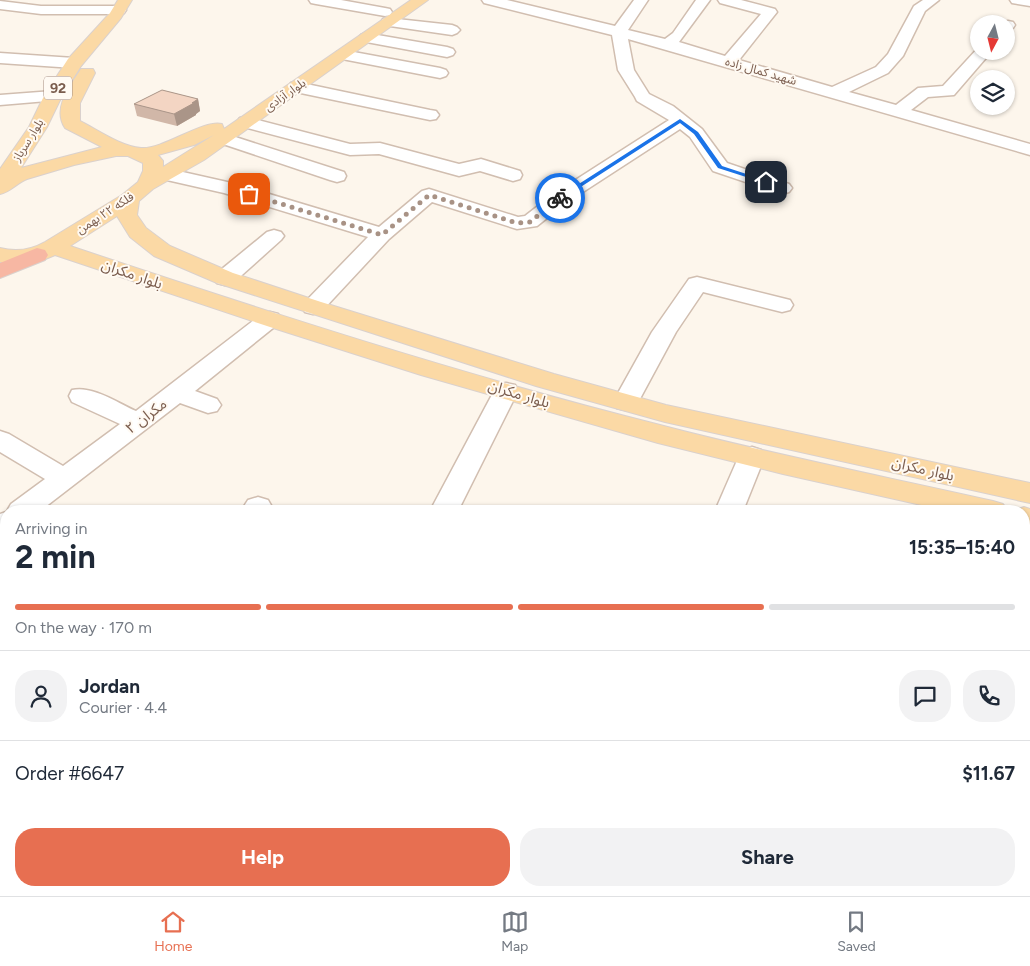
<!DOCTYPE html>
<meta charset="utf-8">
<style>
body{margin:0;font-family:Figtree,"Noto Sans Arabic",sans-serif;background:#f2f2f3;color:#1f2937;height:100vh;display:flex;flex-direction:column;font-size:19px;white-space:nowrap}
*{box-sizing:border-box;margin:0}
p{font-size:16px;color:#747a83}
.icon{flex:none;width:28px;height:28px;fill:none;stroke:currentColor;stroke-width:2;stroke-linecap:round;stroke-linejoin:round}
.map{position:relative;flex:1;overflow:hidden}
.details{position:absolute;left:0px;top:505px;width:1030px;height:391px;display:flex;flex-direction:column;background:#fff;border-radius:20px 20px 0 0;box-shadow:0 1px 4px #0004}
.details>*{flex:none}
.needle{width:32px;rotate:187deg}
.controls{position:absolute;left:970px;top:15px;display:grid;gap:10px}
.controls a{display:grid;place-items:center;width:45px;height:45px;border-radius:50%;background:#fff;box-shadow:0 1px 4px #0004;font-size:25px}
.pin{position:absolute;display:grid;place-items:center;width:42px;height:42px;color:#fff;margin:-21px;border-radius:10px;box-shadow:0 2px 8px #0006}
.courier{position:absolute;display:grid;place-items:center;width:50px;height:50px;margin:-25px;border:4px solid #1a73e8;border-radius:50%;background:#fff;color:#222;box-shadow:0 1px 6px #0007}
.head em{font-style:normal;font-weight:700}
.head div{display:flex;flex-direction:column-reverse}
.head{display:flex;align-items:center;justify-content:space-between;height:85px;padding:0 15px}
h1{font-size:32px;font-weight:700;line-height:38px}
.bar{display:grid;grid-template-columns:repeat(4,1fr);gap:8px 5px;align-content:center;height:60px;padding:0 15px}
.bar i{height:6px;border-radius:4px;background:#e0e1e3}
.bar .selected{background:#e76f51}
.bar p{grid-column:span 4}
.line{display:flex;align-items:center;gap:12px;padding:0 15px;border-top:1px solid #e0e1e3}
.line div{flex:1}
.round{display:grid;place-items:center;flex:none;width:52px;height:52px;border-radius:20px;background:#f2f2f3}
.button{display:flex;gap:10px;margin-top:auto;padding:10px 15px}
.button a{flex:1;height:58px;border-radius:20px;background:#e76f51;color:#fff;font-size:20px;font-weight:700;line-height:58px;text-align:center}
.button a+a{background:#f2f2f3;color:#1f2937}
.tab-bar{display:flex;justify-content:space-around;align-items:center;height:70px;border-top:1px solid #e0e1e3;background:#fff;font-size:14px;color:#747a83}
.tab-bar a{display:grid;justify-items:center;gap:2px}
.tab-bar .selected{color:#e76f51}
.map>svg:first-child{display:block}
</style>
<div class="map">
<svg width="1030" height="896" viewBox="0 0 1030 896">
<rect width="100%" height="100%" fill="#fdf6ec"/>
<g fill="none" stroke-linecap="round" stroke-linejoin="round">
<defs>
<g id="minor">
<polygon points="309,0 341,0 385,8 390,9 392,12 390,15 385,16 316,4 311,3"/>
<polygon points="482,0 507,0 615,26 634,0 648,0 628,30 665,39 673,33 696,0 710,0 679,42 725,56 761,14 720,3 718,0 741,0 775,9 777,12 739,60 832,87 876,67 888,54 914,6 923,0 939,0 925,11 903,56 888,73 849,92 896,105 918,88 943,86 978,48 979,51 992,51 954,95 928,97 911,110 1030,144 1030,155 628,39 634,70 649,94 673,106 702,129 727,163 789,184 792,188 789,192 782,194 775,192 713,171 690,137 680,129 566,203 537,226 517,229 432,202 389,239 321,312 313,314 305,312 302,307 305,302 368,237 224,193 158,178 156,174 158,170 165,168 236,184 379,227 422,191 429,189 518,217 525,216 552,195 669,120 637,101 635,97 618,70 612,35 484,3"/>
<polygon points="1010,0 1030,0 1030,6 1012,3"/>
<polygon points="0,1 41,6 119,6 124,7 126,10 124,13 119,14 41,14 0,9"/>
<polygon points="388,18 452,25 457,27 460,30 457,33 452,35 383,25 381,22 383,19"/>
<polygon points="1008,21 1013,22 1015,25 1013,28 1006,30 1006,24 1000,24"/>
<polygon points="366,33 447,47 453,49 455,52 453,55 447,57 361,41 358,38 361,35"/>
<polygon points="343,50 440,68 446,70 448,73 446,76 440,78 337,58 335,55 337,52"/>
<polygon points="0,53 74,58 80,60 82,63 80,66 74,68 0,63"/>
<polygon points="297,82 430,110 436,111 439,115 436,119 430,120 291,91 289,87 291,83"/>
<polygon points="53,91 59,92 61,96 59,100 0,105 0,95"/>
<polygon points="246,117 350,144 380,143 459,164 481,159 520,171 522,175 520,179 513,181 480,171 459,176 379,154 350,155 240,126 237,122 240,118"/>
<polygon points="223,133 344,172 346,176 344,180 337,182 330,180 217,142 214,138 217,134"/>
<polygon points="274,230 281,232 284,236 281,240 233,283 225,285 217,283 214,278 217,273 267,232"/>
<polygon points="697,277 790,300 793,305 790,310 782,312 703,292 676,332 635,408 626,410 617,408 613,402 652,332 689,279"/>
<path d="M270,312L278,314L281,319L278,324L195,391L217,399L221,405L217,411L208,413L180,403L40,511H7L11,504L45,479L0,452V431L9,434L63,466L120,424L72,402L69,396L72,390C92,385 118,403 136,411L262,314Z"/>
<polygon points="506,383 515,385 518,391 458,511 430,511 494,391 497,385"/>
<polygon points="752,447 761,450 765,456 743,511 715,511 739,456 743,450"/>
<polygon points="258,497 268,500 272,507 269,511 241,511 248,500"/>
<polygon points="6,512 6,535 0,537 0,514"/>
<polygon points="0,715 6,717 6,747 0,745"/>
<polygon points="1024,729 1030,731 1030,762 1024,760"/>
<polygon points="230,890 269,890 266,896 228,896"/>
<polygon points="599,890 637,890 635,896 597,896"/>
<polygon points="939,890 984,890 986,896 942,896"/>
</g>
<g id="major">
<path d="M118,0H132L121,18L81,66L62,96L47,127L21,168L102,147L65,128C52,108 70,86 81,69H93L95,73L80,103V121C98,130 120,146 141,148C163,150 203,119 222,124L224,129L411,0H428L204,160L153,189L139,201L137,215L146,228L170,246L233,273L321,302L554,374L666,405L1030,483V503L665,422L536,386L217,283L154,256L130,237L117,216L70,246C265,311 461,375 660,425C770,454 882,476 993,501L1003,504L1008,511H948L783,474L658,443L421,375L270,327L55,255C38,263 18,266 0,262V248C16,252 31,250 45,242L122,195L138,182L143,171V163L128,156H116L74,165L27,179C17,183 10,192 0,194V169L29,127L44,96L68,59L110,13ZM214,135L163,167V161L158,155L194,145Z"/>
<polygon points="1024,507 1030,509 1030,531 1024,529 1024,511 1013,511"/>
</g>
<polygon id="highway" points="37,248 45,250 48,255 45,260 0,278 0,263"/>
</defs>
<use href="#minor" stroke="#d1beb0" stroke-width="3"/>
<use href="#major" stroke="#dad1cd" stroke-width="2"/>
<use href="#highway" stroke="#dad1cd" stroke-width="2"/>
<use href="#minor" fill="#fff" fill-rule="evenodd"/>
<use href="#major" fill="#fbd9a5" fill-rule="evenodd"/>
<use href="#highway" fill="#f7b7a3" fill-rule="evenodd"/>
</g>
<polygon fill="#d1b7a8" points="198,99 200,111 196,114 196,115 177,126 137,116 134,104"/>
<polygon fill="#aa9588" points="198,99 200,111 196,114 196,115 177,126 174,114"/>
<polygon fill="#f3d5c3" stroke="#aa9588" points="162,90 198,99 192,103 194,103 174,114 134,104"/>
<polygon fill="#1a73e8" points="680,119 698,132 722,166 768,181 768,184 718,168 694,134 680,123 562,199 557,198"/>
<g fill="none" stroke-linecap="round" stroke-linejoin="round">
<polyline stroke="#a89285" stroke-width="5" stroke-dasharray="0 9" points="249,194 382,235 429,195 517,223 530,222 560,198"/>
</g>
<g text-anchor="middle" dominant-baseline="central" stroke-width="4" stroke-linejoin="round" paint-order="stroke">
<g font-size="12" fill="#7a5c4d" stroke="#fffaf3">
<text transform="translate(761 71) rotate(16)">شهید کمال زاده</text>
<text transform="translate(285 95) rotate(-35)">بلوار آزادی</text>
<text transform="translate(28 140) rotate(-58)">بلوار سرباز</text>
<text transform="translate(105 213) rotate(-33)">فلکه ۲۲ بهمن</text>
</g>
<rect fill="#fffaf3" stroke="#a28b7f" stroke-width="1" x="44" y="76.5" width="28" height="23" rx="4"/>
<g font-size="14" font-weight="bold" fill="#7a5c4d">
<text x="58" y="88">92</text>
</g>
<g font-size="15" fill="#7a5c4d" stroke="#fffaf3">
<text transform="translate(132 274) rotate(19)">بلوار مکران</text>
<text transform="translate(519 394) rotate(17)">بلوار مکران</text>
<text transform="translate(146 416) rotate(-37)">مکران ۲</text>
<text transform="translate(923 469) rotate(13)">بلوار مکران</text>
</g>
</g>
</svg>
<div class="controls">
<a><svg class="needle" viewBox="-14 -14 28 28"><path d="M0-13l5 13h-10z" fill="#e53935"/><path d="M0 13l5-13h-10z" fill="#747a83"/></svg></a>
<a><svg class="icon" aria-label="layers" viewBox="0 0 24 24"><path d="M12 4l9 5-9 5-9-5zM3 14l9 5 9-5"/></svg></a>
</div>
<div class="pin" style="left:249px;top:194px;background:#ea580c"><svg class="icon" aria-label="bag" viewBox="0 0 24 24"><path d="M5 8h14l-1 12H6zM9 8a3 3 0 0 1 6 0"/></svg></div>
<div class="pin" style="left:766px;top:182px;background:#1f2937"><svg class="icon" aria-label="home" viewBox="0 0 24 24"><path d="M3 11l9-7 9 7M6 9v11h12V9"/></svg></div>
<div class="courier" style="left:560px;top:198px"><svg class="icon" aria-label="bike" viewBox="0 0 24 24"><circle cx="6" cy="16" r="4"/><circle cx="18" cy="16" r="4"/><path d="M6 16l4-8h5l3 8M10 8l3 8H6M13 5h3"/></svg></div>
<section class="details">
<div class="head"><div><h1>2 min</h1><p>Arriving in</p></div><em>15:35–15:40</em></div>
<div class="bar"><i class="selected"></i><i class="selected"></i><i class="selected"></i><i></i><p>On the way · 170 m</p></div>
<div class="line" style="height:90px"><a class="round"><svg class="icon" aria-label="person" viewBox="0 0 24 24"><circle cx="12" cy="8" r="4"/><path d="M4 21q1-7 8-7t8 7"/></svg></a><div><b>Jordan</b><p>Courier · 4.4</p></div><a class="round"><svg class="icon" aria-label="chat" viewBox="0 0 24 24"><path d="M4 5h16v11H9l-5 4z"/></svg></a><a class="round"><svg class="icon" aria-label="phone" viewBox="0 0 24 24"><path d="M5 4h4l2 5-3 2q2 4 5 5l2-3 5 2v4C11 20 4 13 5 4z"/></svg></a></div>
<div class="line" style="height:65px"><div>Order #6647</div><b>$11.67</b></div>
<div class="button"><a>Help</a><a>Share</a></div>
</section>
</div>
<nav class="tab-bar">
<a class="selected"><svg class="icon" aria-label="home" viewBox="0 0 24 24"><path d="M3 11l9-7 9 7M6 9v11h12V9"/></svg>Home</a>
<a><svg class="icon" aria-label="map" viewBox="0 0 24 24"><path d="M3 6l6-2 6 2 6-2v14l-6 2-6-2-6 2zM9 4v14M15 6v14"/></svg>Map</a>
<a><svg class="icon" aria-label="saved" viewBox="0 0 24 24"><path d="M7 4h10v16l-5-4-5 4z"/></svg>Saved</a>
</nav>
